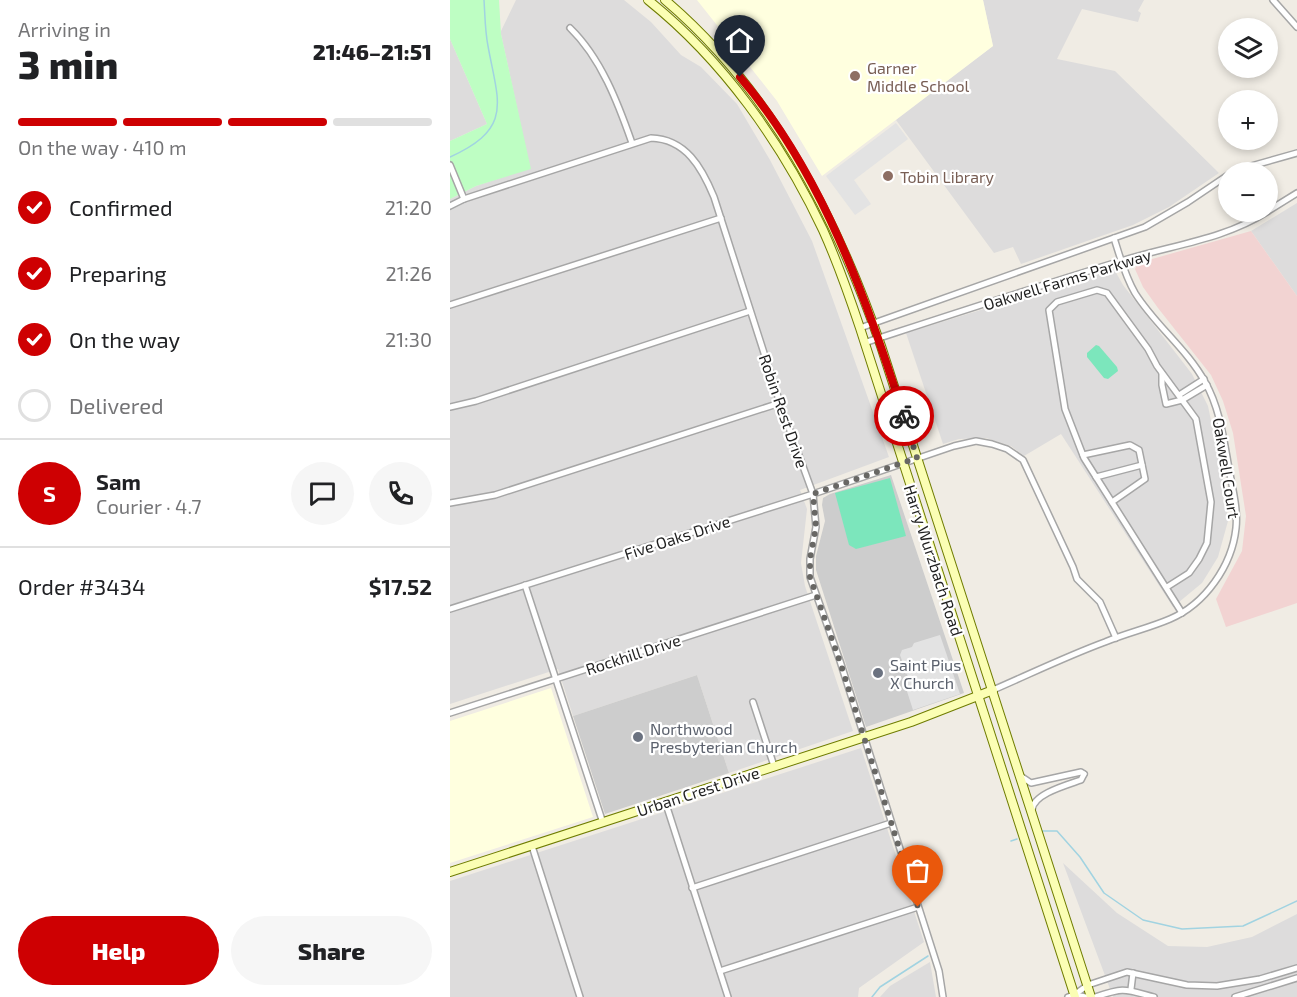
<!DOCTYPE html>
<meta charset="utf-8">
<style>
body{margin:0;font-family:"Exo 2",sans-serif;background:#f6f6f6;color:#202124;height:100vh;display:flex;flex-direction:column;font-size:22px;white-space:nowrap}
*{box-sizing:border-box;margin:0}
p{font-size:20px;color:#757577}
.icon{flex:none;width:33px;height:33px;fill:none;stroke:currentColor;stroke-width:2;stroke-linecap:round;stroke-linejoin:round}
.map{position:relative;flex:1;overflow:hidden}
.drawer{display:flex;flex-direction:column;background:#fff;width:450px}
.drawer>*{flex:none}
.tools{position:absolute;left:768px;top:18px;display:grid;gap:12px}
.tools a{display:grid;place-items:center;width:60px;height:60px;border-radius:50%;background:#fff;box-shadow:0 3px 9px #0003;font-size:30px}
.pin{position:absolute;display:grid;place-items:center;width:51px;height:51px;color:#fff;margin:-62px -26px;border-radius:50% 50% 50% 0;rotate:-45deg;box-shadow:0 0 6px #0007}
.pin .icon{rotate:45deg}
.courier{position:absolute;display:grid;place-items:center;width:60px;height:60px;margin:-30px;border:4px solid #ce0002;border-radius:50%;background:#fff;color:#222;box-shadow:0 2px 8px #0007}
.head em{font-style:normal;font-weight:800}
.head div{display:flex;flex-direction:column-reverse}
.head{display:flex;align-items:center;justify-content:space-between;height:102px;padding:0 18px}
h1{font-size:39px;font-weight:800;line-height:45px}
.bar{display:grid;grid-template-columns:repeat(4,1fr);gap:9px 6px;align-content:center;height:72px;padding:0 18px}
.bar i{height:8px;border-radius:4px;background:#e0e0e0}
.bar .selected{background:#ce0002}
.bar p{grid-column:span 4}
.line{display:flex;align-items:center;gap:15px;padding:0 18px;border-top:2px solid #e0e0e0}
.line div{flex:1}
.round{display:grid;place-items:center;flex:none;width:63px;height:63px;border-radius:32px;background:#f6f6f6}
ol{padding:0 18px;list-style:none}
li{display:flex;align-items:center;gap:18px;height:66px}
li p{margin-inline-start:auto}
li .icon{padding:6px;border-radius:50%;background:#ce0002;color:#fff;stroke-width:4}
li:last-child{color:#757577}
li i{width:33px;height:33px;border:3px solid #e0e0e0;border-radius:50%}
.action{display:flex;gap:12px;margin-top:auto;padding:12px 18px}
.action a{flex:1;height:69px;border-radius:36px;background:#ce0002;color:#fff;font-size:24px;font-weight:800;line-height:69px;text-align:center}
.action a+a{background:#f6f6f6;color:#202124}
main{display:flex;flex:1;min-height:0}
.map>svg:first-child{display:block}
</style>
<main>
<section class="drawer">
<div class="head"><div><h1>3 min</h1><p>Arriving in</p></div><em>21:46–21:51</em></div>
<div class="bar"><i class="selected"></i><i class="selected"></i><i class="selected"></i><i></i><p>On the way · 410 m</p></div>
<ol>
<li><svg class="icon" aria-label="check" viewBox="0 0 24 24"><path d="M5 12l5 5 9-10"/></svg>Confirmed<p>21:20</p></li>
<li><svg class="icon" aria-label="check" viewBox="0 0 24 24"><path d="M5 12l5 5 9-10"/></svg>Preparing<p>21:26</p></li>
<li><svg class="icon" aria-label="check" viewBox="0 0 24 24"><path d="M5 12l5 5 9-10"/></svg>On the way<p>21:30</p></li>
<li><i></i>Delivered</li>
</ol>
<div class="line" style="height:108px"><b class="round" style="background:#ce0002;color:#fff">S</b><div><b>Sam</b><p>Courier · 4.7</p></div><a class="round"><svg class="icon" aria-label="chat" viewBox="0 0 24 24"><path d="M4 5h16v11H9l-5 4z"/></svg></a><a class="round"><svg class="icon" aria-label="phone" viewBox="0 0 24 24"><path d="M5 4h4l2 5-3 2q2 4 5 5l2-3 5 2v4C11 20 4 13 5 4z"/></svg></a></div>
<div class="line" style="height:78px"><div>Order #3434</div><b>$17.52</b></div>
<div class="action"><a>Help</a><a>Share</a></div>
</section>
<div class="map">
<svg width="847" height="997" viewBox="0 0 847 997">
<rect width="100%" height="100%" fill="#f0ece4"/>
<g fill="#dddcdc">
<polygon points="66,0 174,0 201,22 231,55 251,67 287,104 320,160 362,241 439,457 350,490 357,509 351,563 355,586 403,731 279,773 247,675 123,716 108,669 0,704 0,199 26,186 80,168 51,34 51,31"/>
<polygon points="533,0 694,0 688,11 691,13 688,22 632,9 607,59 665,71 769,173 719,207 683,225 571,264 563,247 544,253 446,120 543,46"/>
<polygon points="0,39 37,124 0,141"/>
<polygon points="847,203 847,296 801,231"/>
<polygon points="664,269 673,285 742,374 758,406 774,483 778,521 768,557 752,583 723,607 611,434 574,456 561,446 536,438 509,439 493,444 456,333"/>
<polygon points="411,748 474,942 409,988 408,997 0,997 0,881"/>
<polygon points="613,863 667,913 718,946 757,947 802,937 847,914 847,997 663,997"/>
<polygon points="480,962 486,997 430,997 440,986"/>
</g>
<polygon fill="#f2d3d2" points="801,231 847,296 847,603 776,627 766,599 792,551 796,516 783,433 773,401 761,375 708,308 693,287 685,269 688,263"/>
<g fill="#ffffdf">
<polygon points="247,0 533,0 543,46 372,176 327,101"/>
<polygon points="101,688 143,817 0,863 0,721"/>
</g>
<g fill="#cdcdcd">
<polygon points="441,475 514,693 416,727 366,570 366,556 375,521 372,505 373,498 380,494"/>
<polygon points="247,675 279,773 155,814 123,716"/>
</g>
<polygon fill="#befec3" points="0,0 49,0 51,34 81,169 26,186 0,199 0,141 37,124 0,39"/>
<g fill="#7ce6bc">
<polygon points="646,345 649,346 667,367 668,371 658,379 654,378 637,357 637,353"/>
<polygon points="440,478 456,536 406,549 399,545 385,493"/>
</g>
<g fill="#e3e3e3">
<polygon points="446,123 458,139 404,180 421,204 405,215 376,176"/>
<polygon points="490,635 510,694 463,710 453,679 458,677 450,655 452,650 462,647 464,643"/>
</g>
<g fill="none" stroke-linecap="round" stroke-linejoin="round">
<g stroke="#a1d3e1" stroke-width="1.5">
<path d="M0,157C64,128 48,102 38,46C35,31 35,15 34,0"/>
<polyline points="592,831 607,831 630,857 654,893 693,920 732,929 793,926 847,901"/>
<polyline points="561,841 567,839"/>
<polyline points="422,997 430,987 478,956"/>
</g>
<defs>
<g id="street">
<polyline points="823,0 847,27"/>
<path d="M120,28C151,58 168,103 182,143"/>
<polyline points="0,165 14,199"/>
<polyline points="784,172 794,168 847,153"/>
<path d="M0,206L14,199L201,138C236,139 252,168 264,197L330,403L363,494L366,527L360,559V577L390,661L489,971L493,997"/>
<polyline points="818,211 847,193"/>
<polyline points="0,305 271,218"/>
<polyline points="410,328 695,227 738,202 778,175"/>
<path d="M414,343C500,315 585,287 671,261C721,245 773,240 817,212"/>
<polyline points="712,374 712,385 716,404 732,400 757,385"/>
<polyline points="729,395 754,379"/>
<polyline points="0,407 26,401 300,311"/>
<polyline points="633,455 680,445 689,450 695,479 662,502"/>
<polyline points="646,477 692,465"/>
<polyline points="0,503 45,495 330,403"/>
<polyline points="75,585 153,823"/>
<polyline points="717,587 739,573 749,559 757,543 761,502 746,419 707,366 698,349 657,293 647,290 607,302 599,310 615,409 634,458 732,613"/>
<polyline points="0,609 363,494 504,446 526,441 542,444 557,449 573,460 623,567 627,579 650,602 666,638"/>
<path d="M543,690C580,674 617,656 655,642C677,633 699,628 720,619C755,604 782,566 786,528C788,510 783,491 780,474C774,443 771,410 755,382C737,349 705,325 685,293C675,276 670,257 664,238"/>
<polyline points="303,702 324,766"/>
<polyline points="0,713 366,595"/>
<polyline points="572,777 581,783 631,772 634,774"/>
<polyline points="215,801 278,997"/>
<path d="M582,810C583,794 617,785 631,780L634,774"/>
<polyline points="82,846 130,997"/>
<polyline points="242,888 441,823"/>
<polyline points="270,971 468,907"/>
<polyline points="681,989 683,973"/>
<polyline points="624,995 636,997"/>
<polyline points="618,997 624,995 638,985 677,972 737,985 767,986 810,979 847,968"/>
<path d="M645,997C675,987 674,989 704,997"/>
<polyline points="785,997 847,978"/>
</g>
<g id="secondary">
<path d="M198,0C273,60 332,143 373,230C387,261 399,295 410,328L625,997"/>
<path d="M215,0C321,90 386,216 431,346L641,997"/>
<polyline points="0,872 461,722 543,690"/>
</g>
</defs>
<use href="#street" stroke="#a6a6a6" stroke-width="8"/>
<use href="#secondary" stroke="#6f7c00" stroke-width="10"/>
<use href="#street" stroke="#fff" stroke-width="5"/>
<use href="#secondary" stroke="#fbfeb4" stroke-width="8"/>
</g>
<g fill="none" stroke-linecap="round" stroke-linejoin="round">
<polyline stroke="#686764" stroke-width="6" stroke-dasharray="0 10.8" points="454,416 467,458 363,494 366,527 360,559 360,577 390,662 468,907"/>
<path stroke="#ce0002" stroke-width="8" d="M290,77C373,174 415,296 454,416"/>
</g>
<g fill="#8d6e63" stroke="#fff" stroke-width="2">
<circle cx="405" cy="76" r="6"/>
<circle cx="438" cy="176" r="6"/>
</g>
<g fill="#6b7280" stroke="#fff" stroke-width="2">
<circle cx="428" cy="673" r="6"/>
<circle cx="188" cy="737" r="6"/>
</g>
<g text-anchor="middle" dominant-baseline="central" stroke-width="4.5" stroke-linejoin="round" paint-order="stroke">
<g font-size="16" fill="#785e54" stroke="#fff" text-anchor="start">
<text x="417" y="67">Garner<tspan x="417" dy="18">Middle School</tspan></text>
<text x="450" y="176">Tobin Library</text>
</g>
<g font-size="16" fill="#1f1f1f" stroke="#fff">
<text transform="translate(617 279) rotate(-17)">Oakwell Farms Parkway</text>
<text transform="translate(334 411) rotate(71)">Robin Rest Drive</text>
<text transform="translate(777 468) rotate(81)">Oakwell Court</text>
<text transform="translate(227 537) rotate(-18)">Five Oaks Drive</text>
<text transform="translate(484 560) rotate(72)">Harry Wurzbach Road</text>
<text transform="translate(183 654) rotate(-18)">Rockhill Drive</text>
<text transform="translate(248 791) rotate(-18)">Urban Crest Drive</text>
</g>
<g font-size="16" fill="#5b616d" stroke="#fff" text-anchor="start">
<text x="440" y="664">Saint Pius<tspan x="440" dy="18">X Church</tspan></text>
<text x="200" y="728">Northwood<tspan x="200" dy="18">Presbyterian Church</tspan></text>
</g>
</g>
</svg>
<div class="tools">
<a><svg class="icon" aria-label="layers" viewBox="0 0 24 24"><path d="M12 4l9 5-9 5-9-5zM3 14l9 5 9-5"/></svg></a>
<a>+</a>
<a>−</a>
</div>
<div class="pin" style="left:468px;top:907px;background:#ea580c"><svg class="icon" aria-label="bag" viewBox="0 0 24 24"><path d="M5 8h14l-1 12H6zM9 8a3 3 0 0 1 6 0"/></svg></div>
<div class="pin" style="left:290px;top:77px;background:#1f2937"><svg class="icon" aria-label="home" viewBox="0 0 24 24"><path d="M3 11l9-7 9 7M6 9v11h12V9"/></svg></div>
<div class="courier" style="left:454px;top:416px"><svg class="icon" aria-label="bike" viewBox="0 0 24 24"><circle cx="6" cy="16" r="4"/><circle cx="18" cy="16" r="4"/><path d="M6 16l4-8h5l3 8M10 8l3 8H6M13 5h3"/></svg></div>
</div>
</main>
